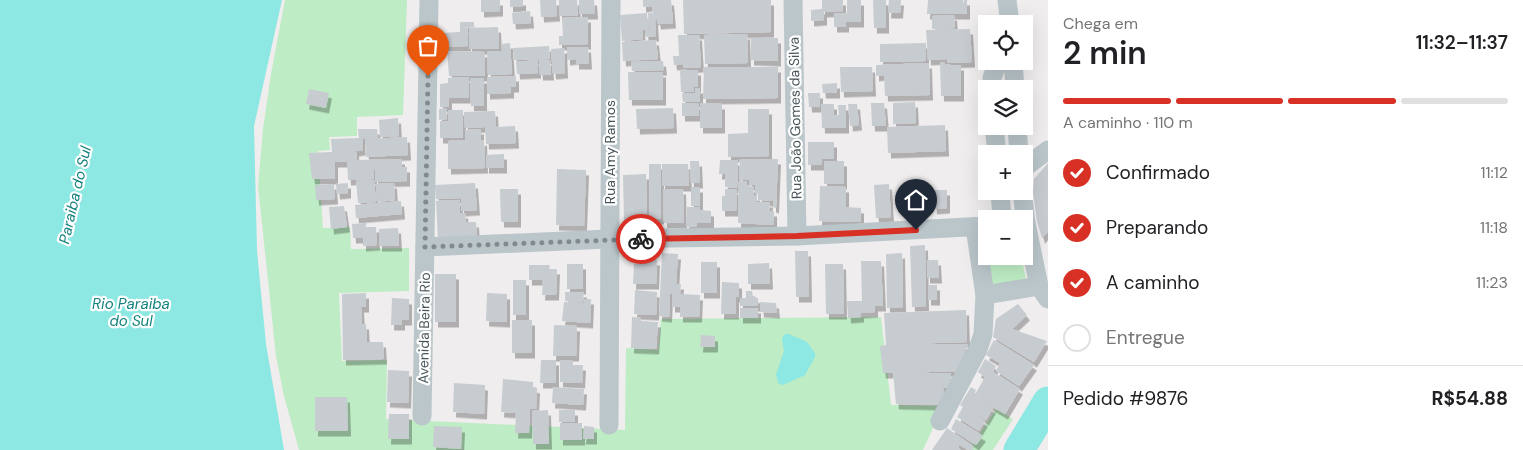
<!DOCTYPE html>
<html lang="pt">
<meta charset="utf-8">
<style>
body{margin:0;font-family:"DM Sans",sans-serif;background:#f6f6f6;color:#202124;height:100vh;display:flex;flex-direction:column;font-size:19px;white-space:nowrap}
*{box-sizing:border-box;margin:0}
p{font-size:16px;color:#757577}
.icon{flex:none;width:28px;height:28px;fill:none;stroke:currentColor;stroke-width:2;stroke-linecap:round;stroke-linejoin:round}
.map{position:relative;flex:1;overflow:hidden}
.drawer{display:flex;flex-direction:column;background:#fff;width:475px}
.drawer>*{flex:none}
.fabs{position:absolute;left:978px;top:15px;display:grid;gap:10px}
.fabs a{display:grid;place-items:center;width:55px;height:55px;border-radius:0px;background:#fff;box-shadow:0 5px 20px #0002;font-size:25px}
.pin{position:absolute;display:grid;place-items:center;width:42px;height:42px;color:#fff;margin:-51px -21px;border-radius:50% 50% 50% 0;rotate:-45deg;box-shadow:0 0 5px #0007}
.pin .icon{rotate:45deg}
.courier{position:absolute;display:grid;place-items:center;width:50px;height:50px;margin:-25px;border:4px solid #d93025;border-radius:50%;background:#fff;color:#222;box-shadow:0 1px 6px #0007}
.head em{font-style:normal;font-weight:600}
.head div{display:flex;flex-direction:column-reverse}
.head{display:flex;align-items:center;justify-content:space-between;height:85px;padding:0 15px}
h1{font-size:32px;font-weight:600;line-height:38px}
.bar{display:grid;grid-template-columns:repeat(4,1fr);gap:8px 5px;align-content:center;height:60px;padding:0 15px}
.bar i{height:6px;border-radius:4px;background:#e0e0e0}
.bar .active{background:#d93025}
.bar p{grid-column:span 4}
.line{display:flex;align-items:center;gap:12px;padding:0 15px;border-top:1px solid #e0e0e0}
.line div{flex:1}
ol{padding:0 15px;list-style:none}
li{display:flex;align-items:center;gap:15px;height:55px}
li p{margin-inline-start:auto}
li .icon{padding:5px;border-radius:50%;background:#d93025;color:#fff;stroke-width:4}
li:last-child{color:#757577}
li i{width:28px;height:28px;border:2px solid #e0e0e0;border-radius:50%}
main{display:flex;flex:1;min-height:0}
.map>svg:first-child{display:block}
</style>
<main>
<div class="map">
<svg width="1048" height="450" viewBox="0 0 1048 450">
<defs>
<filter id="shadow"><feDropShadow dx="3" dy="5.5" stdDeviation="0" flood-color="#0004"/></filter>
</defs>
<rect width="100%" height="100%" fill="#f0edee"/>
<g fill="#beecc4">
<polygon points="285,0 407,0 403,115 357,117 357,136 329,137 330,150 318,151 323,228 350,227 351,249 409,248 409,291 339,293 342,361 387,360 386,419 625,430 626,348 658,350 661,319 881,317 891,405 943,406 923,450 299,450 284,396 276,356 258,186 263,129 271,74"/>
<polygon points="986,256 1021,256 1026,279 988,286"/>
<polygon points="996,409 1013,419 993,450 969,450"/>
</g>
<g fill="#8de7e3">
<polygon points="0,0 282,0 254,126 257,251 266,344 284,450 0,450"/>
<polygon points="785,334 789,334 807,342 815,353 815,357 805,375 783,385 778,383 776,374 784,351 782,338"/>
</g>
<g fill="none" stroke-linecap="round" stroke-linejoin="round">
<polyline stroke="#8de7e3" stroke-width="31" points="1019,450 1048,402"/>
</g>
<g fill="#c7ccd0" filter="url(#shadow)">
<polygon points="481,0 500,0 500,11 481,12"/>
<polygon points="510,0 523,0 523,6 510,7"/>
<polygon points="540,0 556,0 557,16 541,17"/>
<polygon points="559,0 577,0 578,16 559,16"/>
<polygon points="579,0 594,0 595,14 579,14"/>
<polygon points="643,0 671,0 673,23 658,24 657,19 655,20 656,36 646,37 645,31 649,30 648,13 653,13 652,6 643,7"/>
<polygon points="683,0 771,0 771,32 684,34"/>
<polygon points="822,0 843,0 843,11 824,12 824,20 811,21 811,10 822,9"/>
<polygon points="847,0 861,0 861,22 846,22 846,27 834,27 834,13 847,13"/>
<polygon points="873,0 886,0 886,28 874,28"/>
<polygon points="889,0 901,0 900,13 888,13"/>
<polygon points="928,0 963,0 964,4 964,0 967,0 967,14 927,14"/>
<polygon points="530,11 531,23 513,24 512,13"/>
<polygon points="647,13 648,29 642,30 643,39 622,41 620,15"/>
<polygon points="954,15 955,28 932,29 932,16"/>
<polygon points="588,17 588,44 559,45 559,36 563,36 562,18"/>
<polygon points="460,22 474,22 474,27 464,27 468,28 468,46 442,47 441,33 460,32"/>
<polygon points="498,27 499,49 469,49 469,28"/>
<polygon points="970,29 972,62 948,63 947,59 928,60 926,30"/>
<polygon points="747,34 748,63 705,64 704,35"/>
<polygon points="678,35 699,35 701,67 684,68 683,64 674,65 673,56 679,56"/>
<polygon points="751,38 778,38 778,61 751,60"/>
<polygon points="656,40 658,59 623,61 622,42"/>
<polygon points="510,43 512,74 488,75 487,51 502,51 502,44"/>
<polygon points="926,43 926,61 880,62 880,44"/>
<polygon points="549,46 550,59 514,60 513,48"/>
<polygon points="567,47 588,47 589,64 576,64 576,59 567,60"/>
<polygon points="564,48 565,73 553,74 551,49"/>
<polygon points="447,51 485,52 485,76 449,76"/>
<polygon points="538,60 538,73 517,74 516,62"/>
<polygon points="539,60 550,60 551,75 540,75"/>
<polygon points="663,61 664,70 632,71 631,62"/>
<polygon points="940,62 945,62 945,65 961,65 961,96 941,96"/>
<polygon points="929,63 930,95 885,96 884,75 876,76 876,65"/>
<polygon points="704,67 778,67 778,98 703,99"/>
<polygon points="840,67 872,67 873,91 841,92"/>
<polygon points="680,70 698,70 698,87 693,87 694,92 681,92"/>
<polygon points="628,72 663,72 663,100 629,100"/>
<polygon points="516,76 516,87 511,87 511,93 487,94 487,77"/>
<polygon points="469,77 469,98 449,98 449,107 440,107 440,84 448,83 448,78"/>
<polygon points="470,78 484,78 484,106 471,106"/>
<polygon points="837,83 837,93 823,93 822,84"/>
<polygon points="695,88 700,88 700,102 683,102 682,93 695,93"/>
<polygon points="309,89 329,93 326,108 306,104"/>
<polygon points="808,93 820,93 820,107 809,107"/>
<polygon points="915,102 916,123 893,124 893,103"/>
<polygon points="682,103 699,104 699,116 682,116"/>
<polygon points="700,103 722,104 722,128 700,128"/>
<polygon points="871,103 884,103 886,126 872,126"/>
<polygon points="821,104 834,104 834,115 839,115 838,105 846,105 846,128 822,128"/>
<polygon points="848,104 857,104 859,125 850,126"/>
<polygon points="446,108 447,119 439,120 439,109"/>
<polygon points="673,108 674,128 637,129 636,109"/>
<polygon points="748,109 769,109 769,156 728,157 728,134 748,133"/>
<polygon points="448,110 463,110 463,138 440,138 440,121 448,121"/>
<polygon points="495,111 496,127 515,126 516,143 486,144 485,127 465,128 464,112"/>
<polygon points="398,118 399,136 380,137 379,120"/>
<polygon points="945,125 946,151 888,153 887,127"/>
<polygon points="358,129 377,129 378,138 372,139 407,137 408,155 366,157 365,139 362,139 363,150 356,151 357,160 402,159 402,167 407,167 407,181 375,182 375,170 371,170 374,171 374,179 348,180 347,162 335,162 335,179 312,179 309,153 332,152 331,139 359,138"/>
<polygon points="481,129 481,141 484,140 485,168 448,169 448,141 465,140 465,130"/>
<polygon points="808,142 834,142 834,159 822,159 822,165 808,165"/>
<polygon points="504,154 504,168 486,168 486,155"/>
<polygon points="740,159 778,159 776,208 773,207 773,201 758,200 759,194 755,193 755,185 749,185 749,180 739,180"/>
<polygon points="720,160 738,160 737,188 725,187 725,174 719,174"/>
<polygon points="690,161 699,161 700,183 691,183"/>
<rect x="824" y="161" width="20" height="23"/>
<polygon points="1048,163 1048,232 1042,238 1037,221 1033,193 1034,179"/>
<rect x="649" y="164" width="12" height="55"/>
<polygon points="662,164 688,164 689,186 662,186"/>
<polygon points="557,169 586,170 584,226 556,225"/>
<polygon points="646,174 647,222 624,222 623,175"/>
<polygon points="374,180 376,202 358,203 356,181"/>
<polygon points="739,181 747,181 747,186 754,187 753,195 757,195 757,202 770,202 769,211 774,211 774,225 738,223"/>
<polygon points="348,183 348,193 337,194 336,184"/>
<polygon points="394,183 395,200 377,202 376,184"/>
<polygon points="475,183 477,210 461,211 461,198 436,199 435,185"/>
<polygon points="334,184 335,199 316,200 315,185"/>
<polygon points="889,184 891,217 876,218 874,185"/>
<polygon points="820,186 846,187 846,207 861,208 861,222 819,221"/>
<rect x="691" y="187" width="9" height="19"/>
<polygon points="500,189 518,189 518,222 501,222"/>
<polygon points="663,189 683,189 684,223 664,223"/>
<polygon points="725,189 737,189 736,211 722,211 722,196 725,196"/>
<polygon points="933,190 947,190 947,208 934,209"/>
<polygon points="460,200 460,213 465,213 466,222 476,222 477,238 438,239 436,201"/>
<polygon points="401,201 402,214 356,218 355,205"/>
<polygon points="344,206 347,227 331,229 329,207"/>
<polygon points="687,207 700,207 700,210 711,211 711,223 697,223 697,227 686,227"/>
<polygon points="366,223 366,227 376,227 377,245 363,246 363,238 353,238 352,224"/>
<polygon points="398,228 399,246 379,246 379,229"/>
<polygon points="925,245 926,306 912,307 910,246"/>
<polygon points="795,251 808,251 809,297 796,297"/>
<polygon points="662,253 678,254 676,284 681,284 680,294 700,295 699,317 680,317 680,307 672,307 672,294 670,293 669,317 659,316"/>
<polygon points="902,253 903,307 887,308 886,254"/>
<polygon points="640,260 657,260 656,284 633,284 634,264 640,264"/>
<polygon points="927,260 938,260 939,278 927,278"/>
<polygon points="861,261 881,261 883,306 875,306 875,312 861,313 861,317 848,318 847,301 862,301"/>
<rect x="701" y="262" width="16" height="31"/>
<polygon points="769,263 770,284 748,284 748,264"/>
<rect x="567" y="264" width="16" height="25"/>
<polygon points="825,264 843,264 844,314 826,314"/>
<polygon points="529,265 550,265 549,269 557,269 556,295 542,295 543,280 529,280"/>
<rect x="435" y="274" width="21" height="48"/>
<rect x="513" y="280" width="13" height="35"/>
<polygon points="722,282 739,283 739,297 736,297 736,314 721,314"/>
<rect x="928" y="285" width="9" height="15"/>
<polygon points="635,290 657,292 656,315 634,314"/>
<polygon points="746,291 752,291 753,297 758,298 758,306 740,306 740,298 746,298"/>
<polygon points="565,292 584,292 583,302 565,301"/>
<polygon points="366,293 366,307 361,307 362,324 366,324 367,342 383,342 384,359 343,360 342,294"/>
<polygon points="487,293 507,294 507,322 486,321"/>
<polygon points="392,298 409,299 409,320 402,320 402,325 391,325"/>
<polygon points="584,299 591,299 590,323 562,321 564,302 584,303"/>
<polygon points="760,302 776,303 777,313 761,312"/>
<polygon points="1018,304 1027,315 1012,329 1047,341 1034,362 993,337 996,319"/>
<rect x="740" y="308" width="18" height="10"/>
<polygon points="966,310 967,342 905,344 968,344 957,371 903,373 951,373 951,388 943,388 944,405 896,404 893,373 883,373 880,346 886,345 884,313"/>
<polygon points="632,317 641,318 641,321 658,322 656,349 631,348"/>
<rect x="512" y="320" width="20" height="33"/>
<polygon points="554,325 577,326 576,356 553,356"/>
<polygon points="701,335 715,336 715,347 700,347"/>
<polygon points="994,340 1034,365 1019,386 996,371 1000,363 986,355"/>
<polygon points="985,359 996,366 993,372 1020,389 1005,414 974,396 985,377 978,372"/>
<polygon points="541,360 556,360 556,383 540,383"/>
<polygon points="560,360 573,361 573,365 583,365 582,383 560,382"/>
<polygon points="388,370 409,371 408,403 387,402"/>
<polygon points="503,379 533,382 533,387 537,388 536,409 530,409 529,433 515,433 516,413 501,412"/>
<polygon points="454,383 485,385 484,414 453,412"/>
<polygon points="553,387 584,389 583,405 552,403"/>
<polygon points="971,387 976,390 973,396 993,408 986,420 965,408 985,421 979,431 957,417 963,407 960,405"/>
<polygon points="315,397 347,397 348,431 315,431"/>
<polygon points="548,410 549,444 533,444 532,411"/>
<rect x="559" y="410" width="16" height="12"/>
<polygon points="389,414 409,414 409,439 388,439"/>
<polygon points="956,419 983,436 976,445 951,429"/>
<rect x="560" y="423" width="22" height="17"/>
<polygon points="434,426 462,427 461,449 433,447"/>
<polygon points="584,426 594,427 594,439 583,439"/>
<polygon points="947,428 974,447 972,450 968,450 960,445 958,447 961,450 932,450"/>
</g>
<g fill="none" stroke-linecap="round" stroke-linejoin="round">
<g stroke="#bac6ca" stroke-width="19">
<polyline points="793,0 797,236"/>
<polyline points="1007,0 1010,24"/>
<polyline points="1013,61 1015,89"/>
<polyline points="992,89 992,78 998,61"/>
<polyline points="994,126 997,154"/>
<polyline points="1017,126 1019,154"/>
<polyline points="1024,168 1048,150"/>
<polyline points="1000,191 1002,219"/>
<polyline points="1022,191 1026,223 1039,286 1048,299"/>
<polyline points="425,247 609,239 797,236 986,226"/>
<polyline points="985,295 1039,286"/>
<polyline points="422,416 429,0"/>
<polyline points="940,421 978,349 983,334 985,295 975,227"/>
<polyline points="609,425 611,0"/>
</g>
</g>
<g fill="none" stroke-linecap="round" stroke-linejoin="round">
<polyline stroke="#828a8e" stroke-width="5" stroke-dasharray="0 9" points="428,76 425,247 641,239"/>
<polyline stroke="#d93025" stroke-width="6" points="641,239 797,236 916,230"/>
</g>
<g text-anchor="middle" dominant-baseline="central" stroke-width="4.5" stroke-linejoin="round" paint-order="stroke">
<g font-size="14" fill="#47555a" stroke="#fff">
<text transform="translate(795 118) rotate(-91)">Rua João Gomes da Silva</text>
<text transform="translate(610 152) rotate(-90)">Rua Amy Ramos</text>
<text transform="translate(424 328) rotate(-89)">Avenida Beira Rio</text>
</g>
<g font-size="15" font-style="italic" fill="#13837f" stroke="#fff">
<text transform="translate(75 195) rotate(-77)">Paraiba do Sul</text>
<text x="131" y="304">Rio Paraiba<tspan x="131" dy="17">do Sul</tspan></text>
</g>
</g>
</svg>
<div class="fabs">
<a><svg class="icon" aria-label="locate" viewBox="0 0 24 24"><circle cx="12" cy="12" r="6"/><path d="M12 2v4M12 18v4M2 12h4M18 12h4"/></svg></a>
<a><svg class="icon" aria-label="layers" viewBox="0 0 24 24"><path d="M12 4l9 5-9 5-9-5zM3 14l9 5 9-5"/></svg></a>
<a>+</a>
<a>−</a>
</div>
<div class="pin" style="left:428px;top:76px;background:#ea580c"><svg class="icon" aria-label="bag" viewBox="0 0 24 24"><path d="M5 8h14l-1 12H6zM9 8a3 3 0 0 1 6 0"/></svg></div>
<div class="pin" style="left:916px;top:230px;background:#1f2937"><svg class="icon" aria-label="home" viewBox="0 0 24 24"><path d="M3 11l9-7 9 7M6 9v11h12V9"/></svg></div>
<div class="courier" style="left:641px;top:239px"><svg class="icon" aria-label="bike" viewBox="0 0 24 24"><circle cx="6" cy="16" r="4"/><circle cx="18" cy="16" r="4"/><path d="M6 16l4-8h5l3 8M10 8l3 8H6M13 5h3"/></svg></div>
</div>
<section class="drawer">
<div class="head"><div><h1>2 min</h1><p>Chega em</p></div><em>11:32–11:37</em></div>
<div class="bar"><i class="active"></i><i class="active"></i><i class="active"></i><i></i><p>A caminho · 110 m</p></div>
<ol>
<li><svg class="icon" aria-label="check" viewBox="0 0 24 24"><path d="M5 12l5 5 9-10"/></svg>Confirmado<p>11:12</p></li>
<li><svg class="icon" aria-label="check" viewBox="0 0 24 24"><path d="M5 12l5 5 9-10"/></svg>Preparando<p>11:18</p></li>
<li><svg class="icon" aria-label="check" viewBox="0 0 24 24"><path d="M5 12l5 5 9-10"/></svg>A caminho<p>11:23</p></li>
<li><i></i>Entregue</li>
</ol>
<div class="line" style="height:65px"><div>Pedido #9876</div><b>R$54.88</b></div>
</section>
</main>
